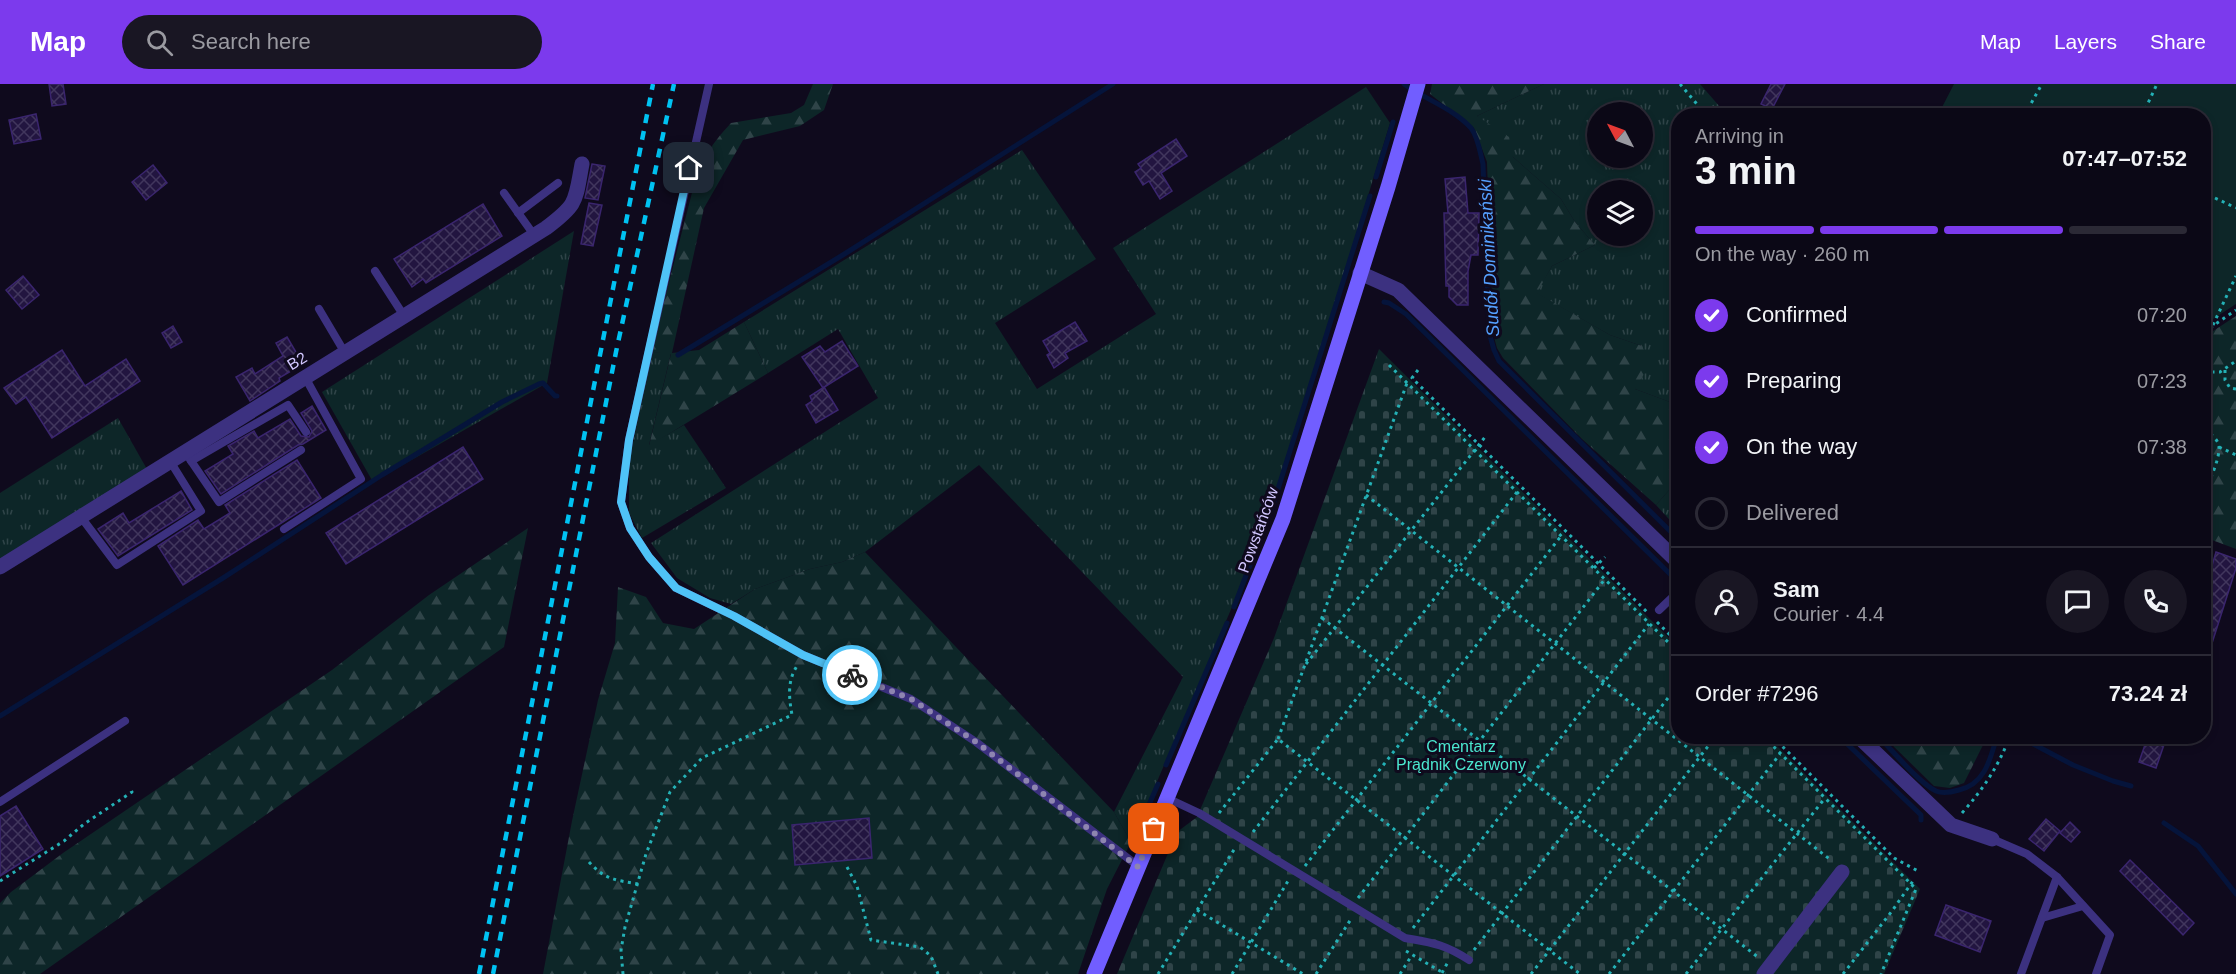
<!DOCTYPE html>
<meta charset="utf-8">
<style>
body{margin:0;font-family:Arial,sans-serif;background:#191623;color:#f1f3f6;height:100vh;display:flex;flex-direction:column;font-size:22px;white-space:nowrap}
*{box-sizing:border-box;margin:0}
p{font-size:20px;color:#9a9aa1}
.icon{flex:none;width:33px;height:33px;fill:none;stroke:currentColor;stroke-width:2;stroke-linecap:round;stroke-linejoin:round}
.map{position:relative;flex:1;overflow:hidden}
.sheet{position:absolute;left:1671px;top:24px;width:540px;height:636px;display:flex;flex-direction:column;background:#0b0816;border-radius:24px;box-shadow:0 3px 9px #0003,0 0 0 2px #2b2935}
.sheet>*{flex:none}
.needle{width:39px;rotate:311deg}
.tools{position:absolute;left:1587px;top:18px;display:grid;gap:12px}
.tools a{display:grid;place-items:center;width:66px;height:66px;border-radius:50%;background:#0b0816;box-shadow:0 3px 9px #0003,0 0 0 2px #2b2935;font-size:30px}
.pin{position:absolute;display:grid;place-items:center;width:51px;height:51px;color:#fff;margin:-26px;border-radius:12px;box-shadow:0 3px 9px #0006}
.courier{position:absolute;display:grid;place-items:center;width:60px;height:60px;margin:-30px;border:4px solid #4fc3f7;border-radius:50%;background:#fff;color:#222;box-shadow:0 2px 8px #0007}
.head em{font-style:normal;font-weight:700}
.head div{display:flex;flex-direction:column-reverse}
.head{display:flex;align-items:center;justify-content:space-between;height:102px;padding:0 24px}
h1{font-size:39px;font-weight:700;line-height:45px}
.bar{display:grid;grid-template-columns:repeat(4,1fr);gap:9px 6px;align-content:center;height:72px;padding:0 24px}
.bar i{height:8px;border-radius:4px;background:#2b2935}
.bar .selected{background:#7c3aed}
.bar p{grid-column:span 4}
.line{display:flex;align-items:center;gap:15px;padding:0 24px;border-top:2px solid #2b2935}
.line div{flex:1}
.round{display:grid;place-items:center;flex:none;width:63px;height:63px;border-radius:32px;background:#191623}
ol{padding:0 24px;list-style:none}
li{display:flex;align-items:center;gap:18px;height:66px}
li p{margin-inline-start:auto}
li .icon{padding:6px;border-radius:50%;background:#7c3aed;color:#fff;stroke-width:4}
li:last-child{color:#9a9aa1}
li i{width:33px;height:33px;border:3px solid #2b2935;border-radius:50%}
header{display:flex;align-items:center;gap:36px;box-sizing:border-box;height:84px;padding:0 30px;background:#7c3aed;color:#fff}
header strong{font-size:28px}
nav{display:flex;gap:33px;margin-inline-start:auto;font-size:21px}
.search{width:420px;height:54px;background:#191623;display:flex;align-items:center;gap:15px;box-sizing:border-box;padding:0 21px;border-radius:33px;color:#9a9aa1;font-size:22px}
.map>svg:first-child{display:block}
</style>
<header>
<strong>Map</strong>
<div class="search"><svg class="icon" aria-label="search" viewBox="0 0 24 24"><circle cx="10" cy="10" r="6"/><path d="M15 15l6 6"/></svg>Search here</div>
<nav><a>Map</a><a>Layers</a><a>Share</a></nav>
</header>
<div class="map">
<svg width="2236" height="890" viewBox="0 0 2236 890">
<defs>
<pattern id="grass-tufts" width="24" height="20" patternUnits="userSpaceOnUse" patternTransform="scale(1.5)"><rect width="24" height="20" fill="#0d2628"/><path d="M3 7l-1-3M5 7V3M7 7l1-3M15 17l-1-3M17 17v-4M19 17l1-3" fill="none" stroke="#2f4448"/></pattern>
<pattern id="forest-firs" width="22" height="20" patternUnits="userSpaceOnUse" patternTransform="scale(1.5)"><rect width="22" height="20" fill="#0d2628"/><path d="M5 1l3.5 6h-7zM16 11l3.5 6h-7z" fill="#2f4448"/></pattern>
<pattern id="cemetery-stones" width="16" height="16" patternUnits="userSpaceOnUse" patternTransform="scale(1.5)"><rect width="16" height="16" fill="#0d2628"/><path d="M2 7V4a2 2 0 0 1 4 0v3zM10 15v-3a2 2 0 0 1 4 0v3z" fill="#2f4448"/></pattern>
<pattern id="building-cross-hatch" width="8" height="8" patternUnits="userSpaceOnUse" patternTransform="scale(1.5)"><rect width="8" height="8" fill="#221540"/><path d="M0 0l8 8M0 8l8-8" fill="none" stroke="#41365d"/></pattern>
</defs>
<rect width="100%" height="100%" fill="#0f0a1d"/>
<g fill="url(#grass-tufts)" fill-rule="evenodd">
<path d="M1544,0H1700L1727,31L1678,32V321L1635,305L1642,262L1610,251L1536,209L1552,182L1595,161L1575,138L1561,115L1513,73L1477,32ZM1598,28H1642V74H1598ZM1598,106H1642V152H1598Z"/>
<polygon points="1366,3 1390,39 1272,430 1131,758 1114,728 1183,593 979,381 865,468 842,478 810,485 755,505 731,520 710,514 677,494 651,459 878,314 838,245 768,289 744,238 1022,66 1096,175 995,239 1037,305 1156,230 1113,164"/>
<polygon points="574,147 547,299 373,398 322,308"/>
<polygon points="651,268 671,269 649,361 684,341 726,404 642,454 629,429 629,394 630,374"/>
<polygon points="118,334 148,387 0,476 0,409"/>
<polygon points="1678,396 1678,445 1656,421"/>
</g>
<g fill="url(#forest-firs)">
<path d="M813,0H833L824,26L800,42L743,56L704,124L672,269L699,266L744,238L768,289L649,362L671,270L651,268L694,101C702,94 701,84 705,75C711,61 721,50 731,39L791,29L804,21Z"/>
<polygon points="1432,0 1544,0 1477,32 1509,53 1513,73 1561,115 1575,138 1595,161 1552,182 1537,209 1610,251 1642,262 1650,280 1635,305 1678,321 1678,396 1656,421 1582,355 1503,274 1497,264 1493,249 1487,78 1474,44 1430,10"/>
<polygon points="2236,232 2236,465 2204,453 2204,253"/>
<polygon points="528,444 504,563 40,890 0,890 0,819 11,808 63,769 332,586 429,511"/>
<polygon points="865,468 1114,728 1131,758 1107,805 1078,890 543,890 572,737 598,616 615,559 618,503 646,513 663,539 694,545 755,505 810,485 842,478"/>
<polygon points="1884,653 1987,653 1964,699 1950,704 1934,702"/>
</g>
<polygon fill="url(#cemetery-stones)" points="1379,265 1678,563 1678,652 1768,653 1920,805 1884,890 1117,890 1177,748 1197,733 1274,554"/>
<polygon fill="#0d2628" points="1954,0 2236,0 2236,220 2204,241 2204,32 1938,31"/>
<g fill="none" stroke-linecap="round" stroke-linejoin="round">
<g stroke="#05143b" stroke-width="5">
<path d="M1404,0C1424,15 1453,24 1471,44C1478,53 1480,68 1483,80L1489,248L1494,266L1499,277L1678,455"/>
<polyline points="1376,93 1393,38"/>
<polyline points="1384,218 1389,219 1406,230 1673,493"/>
<polyline points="678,271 846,169 1113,0"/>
<polyline points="1234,523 1273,421 1370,112"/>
<polyline points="0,632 223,494 382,391 502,318 539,300 543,299 555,312 557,312"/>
<polyline points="1839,652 1921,731 1921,736"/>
<path d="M1878,652C1893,667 1919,699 1936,707C1943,710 1952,708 1959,706C1985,700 1990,676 1997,652"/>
<polyline points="2018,652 2073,681 2113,697 2131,702"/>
<polyline points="1166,681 1227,539"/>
<polyline points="2164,739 2198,762 2236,810"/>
<polyline points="1135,753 1158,700"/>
</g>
</g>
<g fill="url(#building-cross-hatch)" stroke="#3a256e" stroke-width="1.5">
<polygon points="49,0 63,0 66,20 52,22"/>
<polygon points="1771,0 1785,0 1772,25 1761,20"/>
<polygon points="36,30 41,55 14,60 9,36"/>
<polygon points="1176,55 1187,72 1161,89 1172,107 1160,115 1149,97 1143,101 1135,88 1141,84 1138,80"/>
<polygon points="592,80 605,82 598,116 585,114"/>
<polygon points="153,81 167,99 146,116 132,98"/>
<polygon points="1465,93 1468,129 1479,129 1478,171 1471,171 1468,187 1468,221 1457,221 1449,213 1449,202 1446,202 1444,129 1448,129 1445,95"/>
<polygon points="589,119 602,121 593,162 581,160"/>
<polygon points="483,120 502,152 426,199 423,195 412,203 394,175"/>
<polygon points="23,192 39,211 22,225 6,206"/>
<polygon points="1075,238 1087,257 1065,269 1068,274 1054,284 1047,271 1050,269 1043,257"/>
<polygon points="173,242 182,258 171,264 162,249"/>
<polygon points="287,253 303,280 279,294 280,297 250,317 236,293 252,284 255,290 283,272 276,259"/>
<polygon points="842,257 858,282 823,304 802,273 820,262 825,268"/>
<polygon points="62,266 85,302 126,275 140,297 52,354 26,313 16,320 4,304"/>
<polygon points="824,303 838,326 816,339 806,321 812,317 810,312"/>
<polygon points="312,322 326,346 303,360 298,361 221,410 205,387 233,370 228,362 254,347 258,354 290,335 301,352 309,353 312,347 301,329"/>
<polygon points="463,363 483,395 346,480 326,449"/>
<polygon points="297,376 321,414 183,501 158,462 198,436 204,445 230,429 225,421"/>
<polygon points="181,407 192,426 118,472 98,445 123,429 129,439"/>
<polygon points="2216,468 2236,475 2236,484 2206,578 2204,578 2204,509"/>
<polygon points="2148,652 2167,652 2156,684 2139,678"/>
<polygon points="16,722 43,765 0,792 0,732"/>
<polygon points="869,734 872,774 795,781 792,741"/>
<polygon points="2046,735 2060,747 2044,767 2029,755"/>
<polygon points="2070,738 2080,748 2071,758 2060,749"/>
<polygon points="2130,776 2194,839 2183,851 2120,787"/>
<polygon points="1946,821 1991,837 1980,868 1935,851"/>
</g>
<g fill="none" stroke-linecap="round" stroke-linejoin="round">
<g stroke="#24b1b6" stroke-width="3" stroke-dasharray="3 4.5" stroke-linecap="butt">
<polyline points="1680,0 1707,32"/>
<polyline points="2024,32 2042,0"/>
<polyline points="2142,32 2157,0"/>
<polyline points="2215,114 2236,124"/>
<polyline points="2213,241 2236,192"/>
<polyline points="2204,248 2236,226"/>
<polyline points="1389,281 1678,568"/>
<polyline points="1418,286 1412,294 1648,529"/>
<polyline points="2225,286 2225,296 2230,304 2236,305"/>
<polyline points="2204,288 2220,288 2236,277"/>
<path d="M2204,346C2210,349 2219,356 2219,363C2220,374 2209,399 2204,409"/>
<polyline points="2219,363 2236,371"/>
<polyline points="1366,411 1832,777"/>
<polyline points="1594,484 1605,473"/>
<polyline points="1322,534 1759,874"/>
<polyline points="1657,538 1678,559"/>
<polyline points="1306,580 1485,353"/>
<polyline points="1763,652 1916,805 1881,890"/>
<polyline points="1772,652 1894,774 1918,787"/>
<polyline points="1278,655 1407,299"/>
<polyline points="1219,729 1278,655 1580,890"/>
<path d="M1962,729C1984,704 1998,683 2010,652"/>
<polyline points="1253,748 1517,408"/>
<path d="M589,778C605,796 616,796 638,800"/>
<polyline points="1305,782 1561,452"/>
<polyline points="847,783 857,802 871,856 920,863 931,872 938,890"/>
<polyline points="0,797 64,757 84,740 132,708 131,706"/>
<polyline points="1358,814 1605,495"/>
<polyline points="1197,826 1303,890"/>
<polyline points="1413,844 1649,540"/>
<polyline points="1474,866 1678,601"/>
<polyline points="1406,867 1445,890"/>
<polyline points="1442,889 1449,876"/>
<path d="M623,890L621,866L625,843L646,770L670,708L702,674L792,631C789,614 787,597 797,582"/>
<polyline points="1158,890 1235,764"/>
<polyline points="1232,890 1288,797"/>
<polyline points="1316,890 1351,835"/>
<polyline points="1400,890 1412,871"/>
<polyline points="1531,890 1716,652"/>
<polyline points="1609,890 1780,670"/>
<polyline points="1686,890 1825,714"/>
<polyline points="1843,890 1892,827 1913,797"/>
</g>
<g stroke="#3c3180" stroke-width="8">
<polyline points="709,0 629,356 621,418 630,444 649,473 676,504 734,532 803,571 911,615 976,658 1138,782"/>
<polyline points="504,109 534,151"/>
<polyline points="518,129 558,99"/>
<polyline points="375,187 404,232"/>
<polyline points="319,225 345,269"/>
<polyline points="185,368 219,418 301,366"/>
<polyline points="191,377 288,321 306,348"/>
<polyline points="81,433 117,481 201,427 170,377"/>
<polyline points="284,445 361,395 305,293"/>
<polyline points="1659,526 1678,508"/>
<path d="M1167,714L1199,729L1405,854C1433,859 1444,860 1469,876"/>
<polyline points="0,718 125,637"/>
<polyline points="1992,755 2027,770 2057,793 2110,851 2096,890"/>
<polyline points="2042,834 2083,822"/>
<polyline points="2021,890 2057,793"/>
</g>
<g stroke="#3c3180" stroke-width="15">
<polyline points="1360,189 1398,206 1678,478"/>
<path d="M0,483L546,144C578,120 575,118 582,80"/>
<polyline points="1858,652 1951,741 1992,755"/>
<polyline points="1764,890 1842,788"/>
</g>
<polyline stroke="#715eff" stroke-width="15" points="1094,890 1283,435 1388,103 1418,0"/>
<g stroke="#00c2f2" stroke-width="4.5" stroke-dasharray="9 8" stroke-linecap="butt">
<polyline points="479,890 653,0"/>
<polyline points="493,890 616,268 674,0"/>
</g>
</g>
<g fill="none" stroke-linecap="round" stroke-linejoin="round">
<polyline stroke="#8e85b0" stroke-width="6" stroke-dasharray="0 10.8" points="852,591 911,615 976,658 1138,783 1154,745"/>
<polyline stroke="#4fc3f7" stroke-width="8" points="689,84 629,356 621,418 630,444 649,473 676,504 734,532 803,571 852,591"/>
</g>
<g text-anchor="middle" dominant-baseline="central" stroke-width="6" stroke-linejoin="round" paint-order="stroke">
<g font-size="16" fill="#d2c7ff" stroke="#0f0a1d">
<text transform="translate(297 277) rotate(-32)">B2</text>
<text transform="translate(1258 446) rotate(-70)">Powstańców</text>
</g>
<g font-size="16" fill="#4be7cf" stroke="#0f0a1d">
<text x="1461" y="662">Cmentarz<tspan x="1461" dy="18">Prądnik Czerwony</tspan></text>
</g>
<g font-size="18" font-style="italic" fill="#55a0ff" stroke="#0f0a1d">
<text transform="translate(1489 174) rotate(-93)">Sudół Dominikański</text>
</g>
</g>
</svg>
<div class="tools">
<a><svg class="needle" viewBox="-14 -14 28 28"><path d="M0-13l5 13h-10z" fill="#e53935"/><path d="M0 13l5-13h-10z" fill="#9a9aa1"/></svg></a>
<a><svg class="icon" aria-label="layers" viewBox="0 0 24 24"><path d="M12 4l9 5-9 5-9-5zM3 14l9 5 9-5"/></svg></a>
</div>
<div class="pin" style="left:1154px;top:745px;background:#ea580c"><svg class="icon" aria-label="bag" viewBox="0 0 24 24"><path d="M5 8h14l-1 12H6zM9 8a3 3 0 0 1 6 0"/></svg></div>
<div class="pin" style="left:689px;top:84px;background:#1f2937"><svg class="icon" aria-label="home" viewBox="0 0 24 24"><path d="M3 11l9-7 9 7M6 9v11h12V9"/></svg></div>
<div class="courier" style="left:852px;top:591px"><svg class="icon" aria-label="bike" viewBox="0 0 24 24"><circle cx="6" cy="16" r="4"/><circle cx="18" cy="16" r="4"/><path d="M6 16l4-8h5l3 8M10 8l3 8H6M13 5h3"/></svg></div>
<section class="sheet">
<div class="head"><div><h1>3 min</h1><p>Arriving in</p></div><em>07:47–07:52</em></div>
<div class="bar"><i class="selected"></i><i class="selected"></i><i class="selected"></i><i></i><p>On the way · 260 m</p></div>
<ol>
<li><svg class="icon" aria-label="check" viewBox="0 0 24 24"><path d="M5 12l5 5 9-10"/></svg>Confirmed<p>07:20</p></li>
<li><svg class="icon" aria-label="check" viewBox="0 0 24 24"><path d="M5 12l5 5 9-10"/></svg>Preparing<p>07:23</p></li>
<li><svg class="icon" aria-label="check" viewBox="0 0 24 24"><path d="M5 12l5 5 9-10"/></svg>On the way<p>07:38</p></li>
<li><i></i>Delivered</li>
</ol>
<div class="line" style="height:108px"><a class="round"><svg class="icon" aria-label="person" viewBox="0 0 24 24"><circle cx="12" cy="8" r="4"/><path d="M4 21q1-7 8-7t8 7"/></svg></a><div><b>Sam</b><p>Courier · 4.4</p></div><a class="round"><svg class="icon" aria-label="chat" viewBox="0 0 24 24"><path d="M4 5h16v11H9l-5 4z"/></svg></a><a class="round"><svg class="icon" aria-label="phone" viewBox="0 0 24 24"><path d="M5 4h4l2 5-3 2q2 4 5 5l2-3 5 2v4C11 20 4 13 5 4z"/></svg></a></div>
<div class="line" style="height:78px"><div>Order #7296</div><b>73.24 zł</b></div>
</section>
</div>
